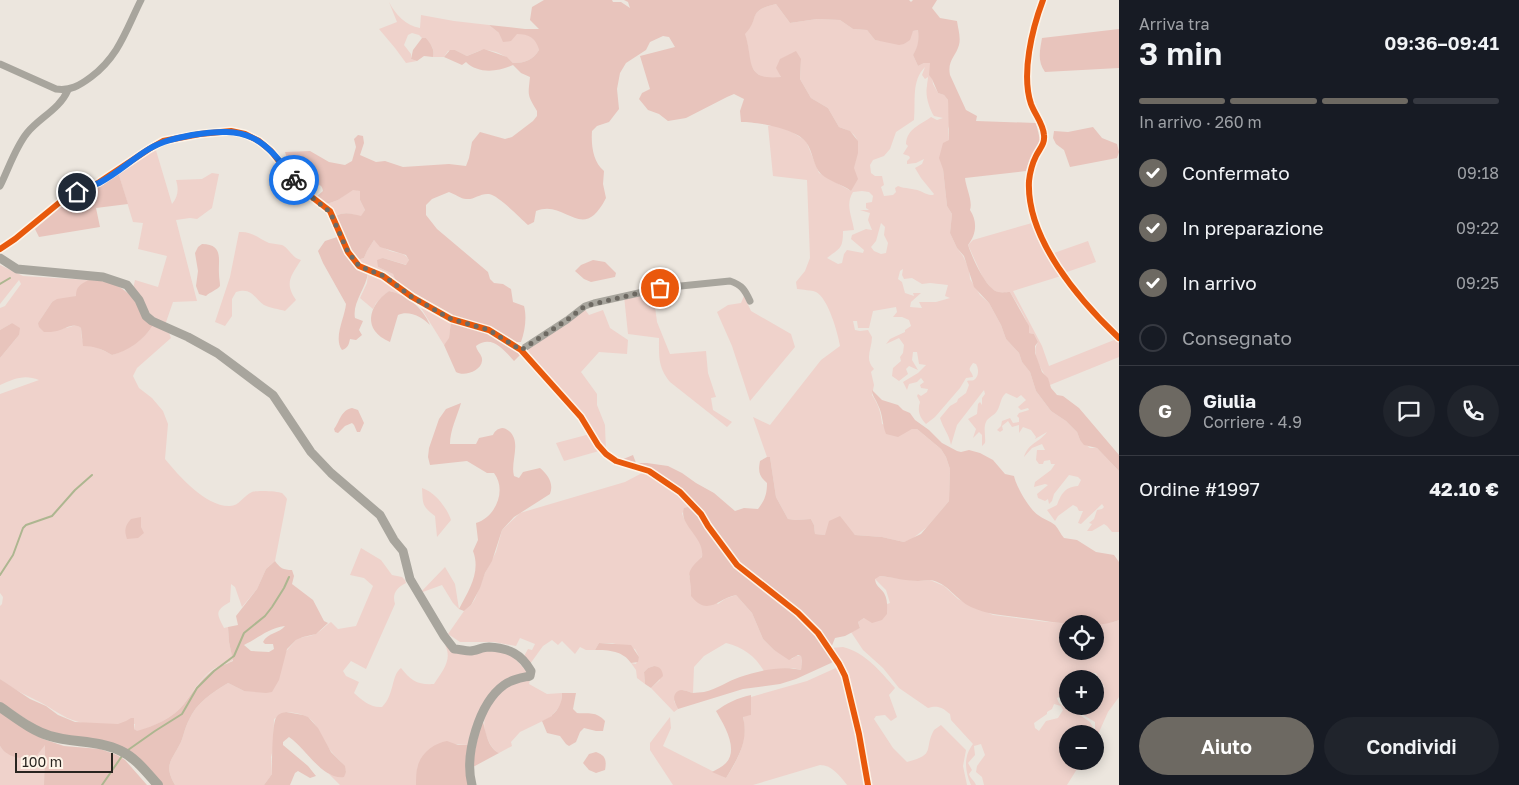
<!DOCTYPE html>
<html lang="it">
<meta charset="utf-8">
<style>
body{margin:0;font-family:"Golos Text",sans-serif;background:#20242c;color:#f1f3f6;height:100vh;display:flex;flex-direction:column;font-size:19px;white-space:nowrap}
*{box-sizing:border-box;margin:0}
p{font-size:16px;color:#9ea1a6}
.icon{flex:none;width:28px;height:28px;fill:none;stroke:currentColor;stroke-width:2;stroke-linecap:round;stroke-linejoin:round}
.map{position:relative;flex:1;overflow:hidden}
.details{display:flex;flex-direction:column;background:#171b24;width:400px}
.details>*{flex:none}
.fabs{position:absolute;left:1059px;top:615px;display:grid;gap:10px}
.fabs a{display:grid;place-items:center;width:45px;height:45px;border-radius:50%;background:#171b24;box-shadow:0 2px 12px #0003;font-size:25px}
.scale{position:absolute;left:15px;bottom:12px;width:98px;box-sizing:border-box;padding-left:5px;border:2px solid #292520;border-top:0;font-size:14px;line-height:18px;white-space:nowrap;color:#292520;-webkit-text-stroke:4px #fef4e8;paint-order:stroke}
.pin{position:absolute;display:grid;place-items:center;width:42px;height:42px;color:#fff;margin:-21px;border:2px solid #fff;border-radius:50%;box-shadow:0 1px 5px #0007}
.courier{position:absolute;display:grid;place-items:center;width:50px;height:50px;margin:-25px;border:4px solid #1a73e8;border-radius:50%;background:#fff;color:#222;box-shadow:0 1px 6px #0007}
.overview em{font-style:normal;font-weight:600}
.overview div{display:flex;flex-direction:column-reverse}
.overview{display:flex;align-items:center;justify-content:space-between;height:85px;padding:0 20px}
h1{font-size:32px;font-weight:600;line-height:38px}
.bar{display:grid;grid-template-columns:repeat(4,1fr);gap:8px 5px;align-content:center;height:60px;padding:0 20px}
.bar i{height:6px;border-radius:4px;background:#363941}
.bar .active{background:#6d6962}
.bar p{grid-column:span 4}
.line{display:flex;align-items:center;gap:12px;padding:0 20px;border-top:1px solid #363941}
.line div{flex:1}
.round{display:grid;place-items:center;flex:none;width:52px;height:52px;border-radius:26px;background:#20242c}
ol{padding:0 20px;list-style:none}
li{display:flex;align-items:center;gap:15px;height:55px}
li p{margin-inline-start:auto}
li .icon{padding:5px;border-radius:50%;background:#6d6962;color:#fff;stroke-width:4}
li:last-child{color:#9ea1a6}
li i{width:28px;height:28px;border:2px solid #363941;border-radius:50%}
.action{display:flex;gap:10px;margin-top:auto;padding:10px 20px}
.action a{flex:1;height:58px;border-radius:30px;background:#6d6962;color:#fff;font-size:20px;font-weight:600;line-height:58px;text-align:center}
.action a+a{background:#20242c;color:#f1f3f6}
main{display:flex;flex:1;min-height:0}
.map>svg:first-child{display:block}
</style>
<main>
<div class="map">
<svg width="1119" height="785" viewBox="0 0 1119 785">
<rect width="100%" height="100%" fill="#ece6de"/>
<g fill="#efd2cb" fill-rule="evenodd">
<path d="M389,2C395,14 406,26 420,28L421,15L454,21L489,25L499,33L525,34L531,36L538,44L539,50C533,60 525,63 513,63C507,56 496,51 487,50C480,49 473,54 467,56L455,50L448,51L444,57H433C435,49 431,45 426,38H422L419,35L412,33L408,35L404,45L411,54V59L417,61L406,63L395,48L379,29L397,22Z"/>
<path d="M776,4L790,23L817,19L840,20L853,29L867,30L875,40L904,44L913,31L918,30C919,41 919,47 913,55L918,66L924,63H930L933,84L938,93L944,95L948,100L950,123L948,129L949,140L943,169L947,206L952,214L950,233L957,248L963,256L969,269L970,279L980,295L989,303L1001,325L1006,339L1019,353L1022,362L1030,372L1036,391L1051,411L1066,421L1077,432L1080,440L1090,448H1097L1119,471V532H1112L1107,526L1104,524L1092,531H1087L1092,524L1089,523L1094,519L1097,510L1102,509L1104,507L1102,504L1081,524L1078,523L1083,511H1079L1077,507L1073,505L1058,516L1055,521L1047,510L1057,505C1061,495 1064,487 1078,486L1081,480L1078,477L1069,475L1054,494L1052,501L1049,504L1048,499L1045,501L1038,498L1037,494L1048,485L1045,484L1034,487L1035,482L1051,470L1055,464H1051L1050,460L1044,461L1043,464H1039L1036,460L1037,450H1045L1042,444L1032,448L1024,457C1029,442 1039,443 1047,432L1035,439L1036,437L1031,430L1023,427L1019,433V425L1012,427L1008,421L1002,426L1003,430L1000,432L997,430L1001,426L1002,421L1010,418L1013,423L1019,422V418L1017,416L1019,413L1029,410L1028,408L1021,410L1018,407L1026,400L1021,395L1017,398L1006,393C1000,398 1001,405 997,411C994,416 988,417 986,422C983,429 986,436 985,443L982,446V435L979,432L973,438L976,429L968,419L977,414L978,404L980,402L982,405V398L985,394L984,390L957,425L951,445C949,434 943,428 940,418L950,406L957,402L958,399L966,393L969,385L967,381C969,380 972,381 974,380C979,377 979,369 976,364L973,363C966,372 972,370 973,377L966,378L960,388L935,417L926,424C920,418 917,411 920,402L917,396L918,394L921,396L927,392L928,389L921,388L920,385L924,382L921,378L917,382L909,384L907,390L903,382L918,373L926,365L919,364L917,352H913L912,360L918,370L909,366L906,369L908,374L899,381L892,376L893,368L901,361L900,357L903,353L904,345L899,338L886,344L890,339L905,332V330L911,326L909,320L902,317H893L897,312L896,307L873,311L869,328H858L857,321H853L855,330L860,331L868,330L872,337C872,349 864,359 874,369L871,372L874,385L872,395C878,404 881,412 882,424L905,432L912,429H917L941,449L946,457L950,469L949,501L927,527L912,539L904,542L882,537L855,535L845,524L825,535L815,534L814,525L811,519L796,520L788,519L776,497L770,457H767L753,417L770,425L821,360L840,346C838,333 828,298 816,292C811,290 803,290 797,289L796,282L805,271L810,258L807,180L773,176L768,126H778L792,132L806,141L819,173L851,191C852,183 852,175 854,167C859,146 864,135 839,127L828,108L811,98L800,79L801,59C795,64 787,75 780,77C766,82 753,75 750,61C748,50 749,44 744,34C761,17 746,11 776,4ZM925,67L922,75L925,79L928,77C928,80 927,83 927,86C925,95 929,108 934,116L943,118L937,120L931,117C921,125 907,128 906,144L908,146L903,154L909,156L910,158L907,161V164L916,163L924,159L922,164L915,168L921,178L934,194L933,195C927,195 925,193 920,191C913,188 905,189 898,186L895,188L896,192L893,195L884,196L881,187L884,185L882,176H875L871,173L870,165L873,160L884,156L890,149L896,132L914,120C916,101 911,81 925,67ZM862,191L869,192L873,196L872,202L866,203V208L869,210H860L870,213L868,220L872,230L866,229L852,235L851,239L864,250L863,253L847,250L844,254L842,263L838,264L827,258C840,248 843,249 843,231L854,230C852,216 845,205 853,192ZM881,223L885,227L884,235L888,243L886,253L881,254L874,251L871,247L876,241ZM903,269L902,275L904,279L912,278L922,284L930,283L948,285L945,296L950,298L936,302H919L922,308L910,307L911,302L921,293H913L914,296L905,293L902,282L898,279L900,271Z"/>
<path d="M155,147L172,204C178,197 179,189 176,180L202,179L212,173L219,174L212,208L197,219L190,218L176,220L197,301L173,302L165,325L153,318L133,289L135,280L158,287L167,256L138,249L143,223L133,222L118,172Z"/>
<path d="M353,189L360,191V200L365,210L361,217C352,214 345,211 336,216L327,204L338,200Z"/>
<path d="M1032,223L1061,276L1013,291L1042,346L1049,366L1119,338V357L1050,385C1045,372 1029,357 1038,342L1034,334L1029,333C1030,323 1016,302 1010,292L999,293L992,289L983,278L968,245L973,240Z"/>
<path d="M239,232C252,231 258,238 269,243C273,244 278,244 282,245C290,249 292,258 301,260C291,276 284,283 296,300L285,311C279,309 270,308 264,305C254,298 252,287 236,292L232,299V316L225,326L215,322L230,277Z"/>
<path d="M374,240C378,243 383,248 388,250C396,254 404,251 409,260L407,265L383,258L378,267L393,274L396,282L362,265L357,260L364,258L367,251Z"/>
<polygon points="1088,241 1096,262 1064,273 1051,254"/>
<path d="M0,265L23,276L89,280L77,296L52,302L38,323C46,325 58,329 66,328C73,327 75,323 81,328L82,340C92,346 102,349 112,355C128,350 144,340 153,325L169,333L171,338L137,368L133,376L139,388L152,398L163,411L168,424L165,459C179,476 206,507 230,506C239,506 243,496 252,492C256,490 278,491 282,493C284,495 286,497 287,499L275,561L266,569L257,589L242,607L235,587L231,584L230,602C214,611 217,614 224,628L228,627L229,642L233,660C227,664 218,666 212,670C200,679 192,693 184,704C173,718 154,726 137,732L134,729L135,724C127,722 124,724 116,725C107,726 98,725 89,724C72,722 61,715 47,706C32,697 14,691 0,679V606L2,604L3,597L0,593V394L39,380C24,374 14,379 0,385V358L19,335L12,323L0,330V308L5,306L21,284L19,280L0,304Z"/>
<polygon points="368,273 376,276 404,295 389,291 376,303 373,309 360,298 367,283"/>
<path d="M653,291L657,322L670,354L706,351L708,373L716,397L711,398L713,410L732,422L727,427L670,382C658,367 659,357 659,338L628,334L624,296Z"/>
<polygon points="744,296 751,311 791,334 795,347 750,401 732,346 717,312 728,305 741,303"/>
<polygon points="421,308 451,321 449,339 444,345"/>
<polygon points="584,308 589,315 603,310 610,328 628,340 627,354 599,352 581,372 597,394 597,405 605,425 606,452 529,355 528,347"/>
<polygon points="590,434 599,451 564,461 556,443"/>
<path d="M644,472L678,494L692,508L682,513C685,526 707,543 702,556C700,563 693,570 689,576L692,585L718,604L725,599L736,595L752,613L763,639L774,650L792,659L796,656H801L802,659L801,670L793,668L764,671C755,656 743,647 726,643L704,656L694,667L693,693L683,690L674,701L678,709L674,712L651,688L660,680L654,666L648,668L644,672L645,684L637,678L636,670L631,663L636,664L639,657L635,649L612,643H599L595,650H586L580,647L575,654L562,641L558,645L552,640L543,646L530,664L523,658L528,649L532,650L535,644L520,638L516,646L494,642H460L448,634L464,611L471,605L475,599L485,573L496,552L502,530L520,513L625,482Z"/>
<path d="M422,488C435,492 447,508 451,520L437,537L435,516C421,506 423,502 422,488Z"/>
<path d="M361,548L381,560L392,575L402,577L405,580L406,583C396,588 392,594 395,604L366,669L351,661L343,671L346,676L359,682L354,693C362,700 370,708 382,707C395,694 391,675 401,668C411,681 418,685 434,684C442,671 453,660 445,645L453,650H480L502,652L511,654L527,672C518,677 506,680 498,686C480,701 474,724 468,745L451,744L418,765L416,785H340L329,774L341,777L346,772C343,761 336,758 330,750C314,728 319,714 286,712L274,719L273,749L271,757L272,774L264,785H175C163,764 172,761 181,742C184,735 185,727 189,720C196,703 213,692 228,683L244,691H251L296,640C303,636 311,637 317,633C322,630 326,625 331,622L338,629L356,626L373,586L364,578L350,575Z"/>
<polygon points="445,567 455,584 459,609 453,603 442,585 420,593"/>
<path d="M880,576L917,581L930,580L944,586L958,599L993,615L1047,622L1077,623L1096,624L1114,622L1119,620V697L1108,712L1095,741V734H1068V761H1082L1067,785H984L982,777L976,772L977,766L985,755L981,744L974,746L975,755L968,763L972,770L969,774C970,778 974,780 976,785H971C965,771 963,757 973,744L951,720L950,714C942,707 937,705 928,708L899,688L883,668L863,650L851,632L860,628L858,622L864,618L887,614V604L890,603L886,590L875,579V578ZM1068,624H1095V651H1068ZM1091,673H1096L1105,688L1098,681L1096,675L1086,676L1081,679H1095V706H1079L1080,713L1095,722V731L1090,722L1074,711C1067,708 1059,707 1057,698L1068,693V679H1079ZM1054,704L1061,706L1063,710L1058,718L1046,721L1039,731L1035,728L1034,723L1047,714V712L1052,709Z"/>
<path d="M843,647C866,653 880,671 895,688L889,695L897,717L891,721L885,715L876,716L874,719L893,748L907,762C937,754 923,750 934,730L941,725L966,750L963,766L967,785H869L848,687L831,648Z"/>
<path d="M838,667L847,692L867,785H847C840,776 832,765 820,765L753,785H673L650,750V743L670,717L671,728L663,746L726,778C739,758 748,741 743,716L751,715V697L807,681Z"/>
<path d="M530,680L529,684L547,694L562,693L561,705L552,715L553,716L520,732L511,742L512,746L499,753C492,750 489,742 486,735C480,715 490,695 508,686C514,682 524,681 530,680Z"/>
<path d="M45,743L44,785H0V746C6,756 23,759 34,759Z"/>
</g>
<g fill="#e8c4bc" fill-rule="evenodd">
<path d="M544,0H612L613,2H621L630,8L628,2L624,0H909L911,2L913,0H937L932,8L940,18L957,21C958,29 961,37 959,45C956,56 947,61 950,75L966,110L977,116L976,121L1036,123L1041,144L1031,157L1026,171L965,178C966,188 973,201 970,210C978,222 976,235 968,245C972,257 986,289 998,292C1002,293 1007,292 1010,292L1029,326V333L1034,334L1038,342L1035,346V353L1042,372L1048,378L1051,388L1057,395L1063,396L1079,408L1119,455V471L1097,448L1084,445L1080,440L1077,432L1066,421L1051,411L1036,391L1030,372L1022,362L1019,353L1006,339L1001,325L989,303L974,287L964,256L957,248L950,233L952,214L947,206L943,169L939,158L943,143L949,140L948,100L944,95L938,93L932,79L929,75L930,63H924L918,66L913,55C918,47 919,41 918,30L913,31L910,40L904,44L899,45L875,40L867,30L853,29L840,20L817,19L790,23L776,4C746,11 761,17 745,34C754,59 743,81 781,77L776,68L780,59L796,51L801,59L800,79L811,98L828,108L839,127L850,131L858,141V153L854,168L858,179L851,191C842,184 830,182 821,174C813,166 813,151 806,142C795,128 757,122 741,122L740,111L744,99L734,94L727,97L686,118L668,121L659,114L648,110L639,99L642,93L650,89L640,56L675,47L669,37L663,36L650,42L646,50L626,63L620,73L617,89L619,109L609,122L597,126L592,131C591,145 593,162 604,171L603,184L606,198C582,245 566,198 536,211L534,222L528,225C520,218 498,195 489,194C480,193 474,200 466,199C461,199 455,194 449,192L432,199L426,205V215L437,229L488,272L490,279L494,283L503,284L511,289L513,302L524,306C527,317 525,331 521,342H515L489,328L461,321L396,282L393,274L378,267L377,260L383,258L406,265L409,260L406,255L380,247L374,240L367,251L364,258L357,260L348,245L336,216C345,211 352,214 361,216L365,210L360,200V191L353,190L338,200L327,204L316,197L323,191C322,185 319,184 314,183L308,188L304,189L286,166L288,162L285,152L310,151L329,162L345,165L352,161L356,147L354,139L358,135L363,136L364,143L360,155L376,162L385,161L403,167L449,164L466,166L469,158L472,142L480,132L505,139L512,137L533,121L537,116V111C527,94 528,96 530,77L521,73L513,65C498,72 478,74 466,62L462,65L444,57L450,50H455L467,56L484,49L507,57L513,63C525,63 533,60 539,50C536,38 529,34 517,34L511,41L503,42L499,33L489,25L525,29H539L530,20L532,7Z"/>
<path d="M1119,29V68L1045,72C1037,61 1040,50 1042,38Z"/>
<path d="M422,38H426C431,44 435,50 433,57L424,56L417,61L411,59L413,50Z"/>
<polygon points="1093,127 1102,138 1117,144 1119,152 1117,158 1070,167 1064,150 1056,144 1053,138 1054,131 1068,132"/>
<polygon points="118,172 128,204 96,208 100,227 39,237 35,229 55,212 52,209"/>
<path d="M337,237L368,273C366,288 352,303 355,318L363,321L359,330L362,335L356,340L350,339C349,344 348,348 342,350C333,338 345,317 346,304L323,263L318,251L325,241Z"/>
<path d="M202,244C224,244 218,260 219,274C219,278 220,282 220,286C217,290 210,292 206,296L199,294L196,286L198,271L195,253L198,247Z"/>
<polygon points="593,260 605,262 616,273 615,277 591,282 584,279 575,271 581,265"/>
<path d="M89,280C126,281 133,298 153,325C144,340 128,351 112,355C102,349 94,346 83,346L81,328C73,322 66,329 57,331C53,332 49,332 44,332L39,327L38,323L52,302L57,299L76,296C76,287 80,284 89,280Z"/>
<path d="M389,291C408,295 422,307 430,325C422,317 409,310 398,315L390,342C362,330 368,306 389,291Z"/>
<path d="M451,321L494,334L512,346L523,356L520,355L514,361C504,350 492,334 476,346C477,352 483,355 482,361C481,371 464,377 456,372L444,345L449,338Z"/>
<polygon points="12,323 20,328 19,335 0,358 0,330"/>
<path d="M872,390L882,400L898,405L903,410L910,413L915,420L929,430L942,443L957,451L961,452L969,450L980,453L993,460L1005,474L1014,476C1016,486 1029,509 1038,515C1043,519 1050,521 1055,525C1059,529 1060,534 1064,538L1077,540L1096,552L1114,555L1119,562V620C1094,631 1043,620 1016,617C1000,615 986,614 971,607C956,600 947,582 930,580C926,580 922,581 918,581C905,581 892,577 880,576L875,579C876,587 880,587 884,593C888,600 887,607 887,614L882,620L872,623L864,618L858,622L860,628L845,636L835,638L831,648C817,631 804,613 787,600C771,587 752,577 738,563C712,537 698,500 667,479C653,469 637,465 621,460L633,455L636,463H647L668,466L682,473L696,483L714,493L735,511L744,508L758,509C765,500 767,494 767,483C759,476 758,472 760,461L767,457H770L776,497L788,519L796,520L811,519L814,525L815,534L825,535L829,521L840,516L855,535L882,537L904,542L921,534L949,501L950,469L946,457L941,449L917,429H912L898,437L886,434C882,424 883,414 878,405C876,399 872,396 872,390Z"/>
<path d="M461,403C457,417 450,430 450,444H476L479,438L493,435C495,431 497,429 502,428C505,428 506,429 509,431C522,442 510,462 514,476L519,478L523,472L540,468C548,475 554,483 550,494L514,517L502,530L492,561L485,573L480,588L471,605L464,611L459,609C469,590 481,572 473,551L478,540L476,523C496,517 507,490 494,473H487L467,461L430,465L428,457L429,448L439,419L446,409Z"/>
<path d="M352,408L358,410L364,423L360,432H357L354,425L352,423L345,426L338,433L335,432L334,429C340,421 341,410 352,408Z"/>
<path d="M688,507L698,514L719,545L808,626L834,661L831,663L796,679L780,684L743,689L678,709C675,703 671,696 678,691C683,688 688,692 693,693C696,693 701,692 704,692C717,689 728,681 740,677C758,671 782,665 801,670L802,660L801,656L798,655L789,660L774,650L763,639L752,613L736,595C717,599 708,617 691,596C692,573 682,575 702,557C705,537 678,525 684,508Z"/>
<path d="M141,517V527L144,533L138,538L127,539C124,530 125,526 131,519Z"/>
<path d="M275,561C280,568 283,570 292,570L294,576L292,584L313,600L324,621L328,623L316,634L303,637L296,640L287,649L279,680L272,692L266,693L244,691L228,683C213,692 196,703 189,720C185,727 184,735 181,742C172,761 163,764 175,785H162L139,759L44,731L0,702V679L30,699L46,706L58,715L75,722L118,724L126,721L131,718H134V729L137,731C154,726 173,718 184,704C193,692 200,680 212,671C218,666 227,664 233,661L229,642L228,627L238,625L236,616L257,589L266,569ZM285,626C280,633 267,633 263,642L265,644H273L274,649L269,652L251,651L244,645C259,638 268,628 285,626Z"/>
<path d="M599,643L631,645L639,657L638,662L631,663C623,651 609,650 595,650Z"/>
<path d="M654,666C660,667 662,669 663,676L651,688L645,684L644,672L648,668Z"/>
<path d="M562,693H576L573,709L577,713C589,714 596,711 605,721L603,731H596L584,728L580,732L576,742L569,746L566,744L560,736L547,733L542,721L552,716V715C559,709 562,703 562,693Z"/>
<path d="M751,695V715L743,717C749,741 738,758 726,778L712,772C717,769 722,767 726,763C739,749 724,725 716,711C727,703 737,698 751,695Z"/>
<path d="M0,710L43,739L64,746L100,749L117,755L125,760L147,785H44L45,745L34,759C22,759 7,758 0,746Z"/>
<path d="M286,712L303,715L308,717L318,728L331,752L345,766L346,772L344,777C322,780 306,748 289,737L283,742V745L308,766L316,776L310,778L298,771L295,773L290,785H264L272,774C272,765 272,724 276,718C278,714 281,713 286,712Z"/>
<path d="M483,722C486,733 488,748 499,753L473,767L472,764L480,727Z"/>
<path d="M447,741L458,745H468L469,785H416C416,779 416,771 418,765C422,752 435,743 447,741Z"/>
<path d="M596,752C605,755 607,760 605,770L596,773L589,770L583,763L589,754Z"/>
</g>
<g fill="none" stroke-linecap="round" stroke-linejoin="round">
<g stroke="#adb690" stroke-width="2">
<polyline points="0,284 10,278"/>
<polyline points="0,575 13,555 23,528 26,525 52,516 75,490 92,475"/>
<polyline points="128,750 155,731 182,714 197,688 214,671 234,656 244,633 265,616 272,607 284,588 289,577"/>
<polyline points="102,785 122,756"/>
</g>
<g stroke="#a8a59d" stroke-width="7">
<path d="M1043,0C1032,29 1021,74 1031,104C1035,115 1043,123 1044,135C1045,144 1040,148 1036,156C1032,164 1030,172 1029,181C1026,239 1080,301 1119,338"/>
<path d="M0,64L56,89C70,91 79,86 91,77C119,56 126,30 141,0"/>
<path d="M0,186C9,168 15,148 27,133C40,117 59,110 68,90"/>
<polyline points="0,249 15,239 65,198 98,183 149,149 163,141 200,134 231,131 245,134 259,141 271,151 299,187 330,211 348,252 359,266 383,276 412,297 451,319 489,330 521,350 581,417 598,445 606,454 616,461 649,471 680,492 701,514 708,526 737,565 798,613 818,633 839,664 845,676 859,734 868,785"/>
<path d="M521,350L567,320L585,306L594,303L661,288L730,281C742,285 745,290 750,301"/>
</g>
<path stroke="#a8a59d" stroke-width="9" d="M0,258L17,269L103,277L127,285L139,300L146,316L152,321L188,337L217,353L273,395L311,452L331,473L380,515L394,540L403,551L410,579L444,636L454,649C459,649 465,651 470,651C476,651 482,647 489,647C509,648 521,654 531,671L530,676C521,678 512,679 504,685C479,703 464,755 472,785"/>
<path stroke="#a8a59b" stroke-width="10" d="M0,707C15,717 32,731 50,736C73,743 99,740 121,751C136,758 147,773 158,785"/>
<defs>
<g id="cycleway">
<path d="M1043,0C1032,29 1021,74 1031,104C1035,115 1043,123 1044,135C1045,144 1040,148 1036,156C1032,164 1030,172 1029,181C1026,239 1080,301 1119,338"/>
<polyline points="0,249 15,239 65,198 98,183 149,149 163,141 200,134 231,131 245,134 259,141 271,151 299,187 330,211 348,252 359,266 383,276 412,297 451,319 489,330 521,350 581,417 598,445 606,454 616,461 649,471 680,492 701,514 708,526 737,565 798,613 818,633 839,664 845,676 859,734 868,785"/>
</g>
</defs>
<use href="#cycleway" stroke="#fef4e8" stroke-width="9"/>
<use href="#cycleway" stroke="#e8590c" stroke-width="6"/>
</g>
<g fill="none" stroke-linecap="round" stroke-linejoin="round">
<polyline stroke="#6d6962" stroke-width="5" stroke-dasharray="0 9" points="294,180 299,187 330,212 348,252 359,266 384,276 412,297 451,319 489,330 521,350 567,320 585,306 660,288"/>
<path stroke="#1a73e8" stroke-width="6" d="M77,192C84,189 92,186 99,183C117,174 132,159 149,149C162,141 177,138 192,135C247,126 263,136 294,180"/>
</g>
</svg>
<div class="fabs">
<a><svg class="icon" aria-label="locate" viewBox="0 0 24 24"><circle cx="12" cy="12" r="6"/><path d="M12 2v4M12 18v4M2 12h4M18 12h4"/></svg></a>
<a>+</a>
<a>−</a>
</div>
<div class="scale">100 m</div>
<div class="pin" style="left:660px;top:288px;background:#ea580c"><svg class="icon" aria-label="bag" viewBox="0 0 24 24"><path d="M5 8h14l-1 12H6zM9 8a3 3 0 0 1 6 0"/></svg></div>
<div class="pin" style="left:77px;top:192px;background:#1f2937"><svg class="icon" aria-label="home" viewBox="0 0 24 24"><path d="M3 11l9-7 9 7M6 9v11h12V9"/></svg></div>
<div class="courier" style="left:294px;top:180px"><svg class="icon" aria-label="bike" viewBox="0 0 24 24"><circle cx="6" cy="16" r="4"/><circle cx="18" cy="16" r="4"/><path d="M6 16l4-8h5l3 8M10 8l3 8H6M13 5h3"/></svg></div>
</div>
<section class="details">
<div class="overview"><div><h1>3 min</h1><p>Arriva tra</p></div><em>09:36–09:41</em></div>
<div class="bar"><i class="active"></i><i class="active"></i><i class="active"></i><i></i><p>In arrivo · 260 m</p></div>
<ol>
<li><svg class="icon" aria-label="check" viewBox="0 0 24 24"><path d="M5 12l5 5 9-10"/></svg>Confermato<p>09:18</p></li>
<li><svg class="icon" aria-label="check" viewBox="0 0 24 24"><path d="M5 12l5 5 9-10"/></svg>In preparazione<p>09:22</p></li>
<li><svg class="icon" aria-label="check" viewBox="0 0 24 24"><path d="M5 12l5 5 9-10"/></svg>In arrivo<p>09:25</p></li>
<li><i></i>Consegnato</li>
</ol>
<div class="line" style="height:90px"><b class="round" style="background:#6d6962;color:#fff">G</b><div><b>Giulia</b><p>Corriere · 4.9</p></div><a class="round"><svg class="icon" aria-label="chat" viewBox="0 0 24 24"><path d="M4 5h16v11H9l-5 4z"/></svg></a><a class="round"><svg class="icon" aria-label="phone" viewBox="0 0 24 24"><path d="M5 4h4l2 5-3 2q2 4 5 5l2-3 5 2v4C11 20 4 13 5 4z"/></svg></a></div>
<div class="line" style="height:65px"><div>Ordine #1997</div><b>42.10 €</b></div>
<div class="action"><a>Aiuto</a><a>Condividi</a></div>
</section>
</main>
